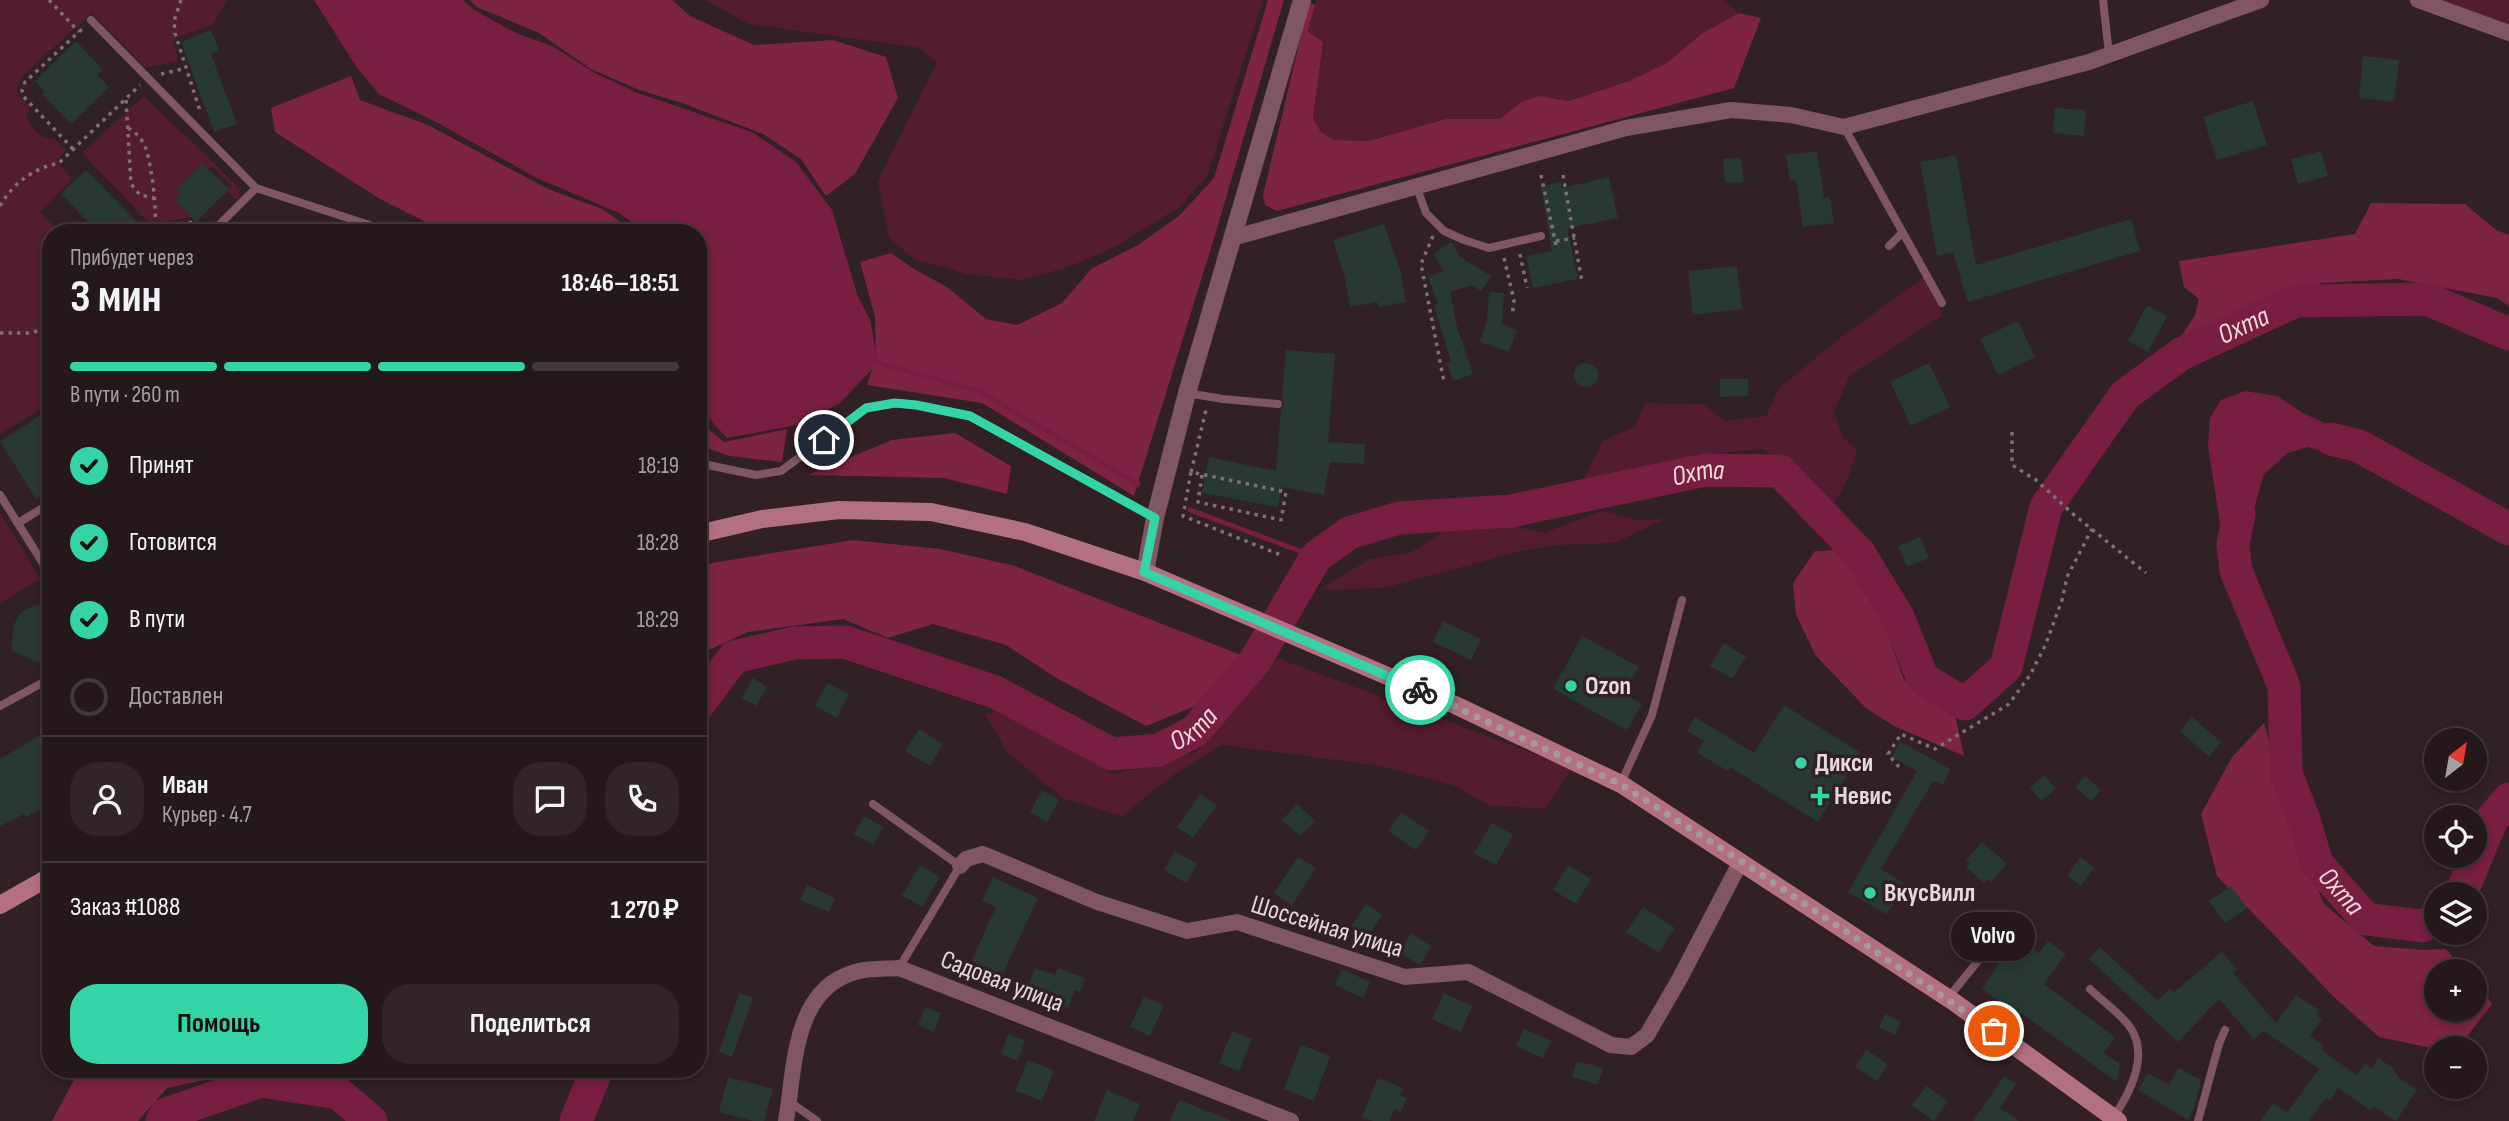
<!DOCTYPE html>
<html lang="ru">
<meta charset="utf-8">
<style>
body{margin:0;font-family:"Sofia Sans Condensed",sans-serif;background:#312528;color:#f1f3f6;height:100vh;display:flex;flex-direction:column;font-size:26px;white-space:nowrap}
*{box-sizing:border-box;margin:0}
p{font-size:23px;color:#a3a0a3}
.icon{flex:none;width:38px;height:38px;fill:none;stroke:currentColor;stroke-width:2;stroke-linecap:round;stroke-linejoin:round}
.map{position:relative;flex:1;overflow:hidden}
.panel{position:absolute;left:42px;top:224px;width:665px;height:854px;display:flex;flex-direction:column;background:#25181b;border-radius:28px;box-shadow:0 4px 10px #0003,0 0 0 2px #42373a}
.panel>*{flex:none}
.needle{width:46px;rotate:31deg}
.tools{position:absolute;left:2424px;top:728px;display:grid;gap:14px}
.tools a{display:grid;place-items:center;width:63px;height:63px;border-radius:50%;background:#25181b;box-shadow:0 4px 10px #0003,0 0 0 2px #42373a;font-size:35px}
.pin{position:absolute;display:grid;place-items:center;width:60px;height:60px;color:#fff;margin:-30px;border:4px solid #fff;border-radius:50%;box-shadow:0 2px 7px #0007}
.courier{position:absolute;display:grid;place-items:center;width:70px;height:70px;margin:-35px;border:5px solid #35d4a7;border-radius:50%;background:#fff;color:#222;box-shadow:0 2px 9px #0007}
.bubble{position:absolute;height:49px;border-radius:24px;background:#25181b;box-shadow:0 4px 10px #0003,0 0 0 2px #42373a;font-size:23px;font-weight:700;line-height:49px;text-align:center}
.overview em{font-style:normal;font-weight:700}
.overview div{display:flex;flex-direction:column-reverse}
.overview{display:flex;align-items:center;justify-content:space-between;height:119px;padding:0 28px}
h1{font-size:46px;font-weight:700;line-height:52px}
.bar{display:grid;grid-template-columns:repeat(4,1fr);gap:10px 7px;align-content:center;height:84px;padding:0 28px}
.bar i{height:9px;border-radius:5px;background:#42373a}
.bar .active{background:#35d4a7}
.bar p{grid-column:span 4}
.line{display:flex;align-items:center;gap:18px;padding:0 28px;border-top:2px solid #42373a}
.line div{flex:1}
.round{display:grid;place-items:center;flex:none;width:74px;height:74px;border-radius:28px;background:#312528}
ol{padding:0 28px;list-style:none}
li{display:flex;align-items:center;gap:21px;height:77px}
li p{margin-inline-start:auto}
li .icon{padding:7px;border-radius:50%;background:#35d4a7;color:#111;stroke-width:4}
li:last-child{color:#a3a0a3}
li i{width:38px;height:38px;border:4px solid #42373a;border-radius:50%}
.action{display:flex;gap:14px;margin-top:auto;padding:14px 28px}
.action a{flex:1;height:80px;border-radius:28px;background:#35d4a7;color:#111;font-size:28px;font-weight:700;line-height:80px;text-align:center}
.action a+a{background:#312528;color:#f1f3f6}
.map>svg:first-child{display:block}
</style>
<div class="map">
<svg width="2509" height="1121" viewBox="0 0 2509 1121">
<rect width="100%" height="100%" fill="#312024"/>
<g fill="#531c2f">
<polygon points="0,0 227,0 213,25 173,39 178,61 146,68 92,13 22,76 17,86 18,95 30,107 27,115 30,125 41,136 56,140 66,150 57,160 72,179 40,212 60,233 51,233 51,403 0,434"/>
<polygon points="705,0 1263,0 1207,177 1179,207 1119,245 1069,267 1020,280 966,274 914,259 889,238 878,181 937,63 920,48 749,24"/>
<polygon points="1316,0 1723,0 1739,13 1701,34 1667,63 1629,81 1569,101 1556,98 1521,102 1500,119 1446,119 1369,141 1335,140 1321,132 1313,118 1323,42 1308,31"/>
<polygon points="2439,0 2509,0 2509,25"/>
<polygon points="144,96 233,182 240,190 239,198 236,200 227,191 232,186 212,166 208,169 202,164 176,189 181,195 191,217 151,225 82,153"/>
<polygon points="1924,277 1943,315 1850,375 1834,411 1843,438 1857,449 1848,479 1832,507 1805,475 1763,449 1695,455 1580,485 1603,441 1635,426 1645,403 1703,404 1725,421 1766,416 1779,388 1840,338"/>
<polygon points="1602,511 1638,520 1665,519 1615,543 1560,545 1521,551 1384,588 1318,590 1370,559 1410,553 1448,529 1499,523 1544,533"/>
<polygon points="0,512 40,579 0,603"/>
<polygon points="1277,658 1573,768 1545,809 1488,805 1455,786 1381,766 1222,745 1172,776 1122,816 1064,799 1007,752 985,714 1007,709 1115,774 1196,752"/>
</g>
<g fill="#7d2344">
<polygon points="470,0 672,0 690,16 754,45 833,40 886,57 898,98 855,174 826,196 801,159 763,134 682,103 639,90 591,69 539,33 477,7"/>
<polygon points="1268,0 1284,0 1216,232 1134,496 982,403 867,385 876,357 875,317 860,262 891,253 914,269 947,287 986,319 1017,325 1062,303 1091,269 1138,245 1179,216 1214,178"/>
<polygon points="1309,2 1315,5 1308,31 1323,42 1313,118 1321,132 1334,140 1369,141 1446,119 1500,119 1521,102 1540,96 1569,101 1629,81 1667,63 1701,34 1739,13 1761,18 1734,88 1277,211 1265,205 1263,195"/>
<polygon points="351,76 360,100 428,125 548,189 602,209 637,233 448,233 380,199 275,132 271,108"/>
<polygon points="2371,203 2465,204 2496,230 2509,235 2509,306 2497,298 2398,279 2321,283 2180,338 2195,315 2199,299 2184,287 2179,261 2355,234"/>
<polygon points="698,420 724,442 787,429 782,462 730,456 698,445"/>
<polygon points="955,433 1011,466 1007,494 944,478 808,475 892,440"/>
<polygon points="853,540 940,549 1015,566 1241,655 1198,705 1146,726 1058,679 1006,645 933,624 888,638 843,619 748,632 700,654 698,659 698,568 712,563"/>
<polygon points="1841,550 1875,599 1904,680 1955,715 1964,756 1894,726 1866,708 1816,656 1796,615 1793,583 1815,551"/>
<polygon points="2264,723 2277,770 2287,785 2295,835 2324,904 2374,946 2425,950 2446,949 2465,971 2436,971 2436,1010 2474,1010 2475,983 2492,1004 2458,1048 2436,1049 2379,1037 2334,997 2217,876 2201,814 2232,757"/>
<polygon points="88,1069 255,1069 167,1088 138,1121 52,1121 74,1080"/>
</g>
<g fill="#781e40">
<path d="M314,0H463L473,9L516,33L552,46L597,74L638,93L752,132L796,162L832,210L858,297L870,319L878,363L840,403L797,425L727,438L703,412C702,352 698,293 698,233H647L619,213L537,178L438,123L379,94L357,68Z"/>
<polygon points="2245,391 2277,396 2303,413 2374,446 2368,464 2307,447 2288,453 2264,474 2239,560 2225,557 2208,446 2210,418 2221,400"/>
</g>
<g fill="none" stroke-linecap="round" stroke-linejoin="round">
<g stroke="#781e40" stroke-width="5">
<polyline points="878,363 979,391 1138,484"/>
<polyline points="1190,510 1316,557"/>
</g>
<g stroke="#781e40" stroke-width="33">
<polyline points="2331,439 2359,446 2509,529"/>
<path id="s1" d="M2239,514L2233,544L2236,571L2284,686L2286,773L2304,820L2317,864L2366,919L2422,926L2436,919"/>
<path id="s2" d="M698,705L734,657L794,643L845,642L995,692L1112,754L1159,750L1195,731L1255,661L1316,557L1349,533L1399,518L1511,511L1705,470L1780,471L1859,553L1898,617L1923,679L1965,704L2006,667L2046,507L2125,395L2181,354L2296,301L2427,299L2509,334"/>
<polyline points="2461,894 2492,819 2509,799"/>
<polyline points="162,1121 166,1114 261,1081 338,1093 371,1121"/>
<polyline points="576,1121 597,1069"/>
</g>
</g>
<g fill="#273932">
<polygon points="211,30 219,51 211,54 237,124 214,132 181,42"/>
<polygon points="76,41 103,70 97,75 109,87 71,124 42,94 45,92 35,81"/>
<polygon points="2363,56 2399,60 2394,102 2359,98"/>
<polygon points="2253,101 2267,145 2217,160 2203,117"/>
<polygon points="2055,108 2086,110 2084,136 2053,133"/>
<polygon points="1817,151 1824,198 1830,197 1834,223 1803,227 1796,180 1790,181 1786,155"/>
<polygon points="2321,151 2328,176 2298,184 2291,159"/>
<polygon points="1956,155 1976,265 2131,219 2140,251 1968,302 1953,253 1937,256 1920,162"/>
<polygon points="1741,158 1744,182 1725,183 1723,159"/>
<polygon points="202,163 229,189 196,222 175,201 181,195 176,189"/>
<polygon points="86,170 139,224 131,233 99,233 61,194"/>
<polygon points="1609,177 1618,218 1569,228 1568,232 1578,279 1533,288 1526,256 1552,251 1541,186 1561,182 1562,188"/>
<polygon points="1384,224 1401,273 1406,302 1378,307 1377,302 1350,307 1345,279 1333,240"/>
<polygon points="1451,242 1460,257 1491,276 1481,291 1472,285 1450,292 1457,327 1473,374 1453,381 1447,364 1451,362 1434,305 1438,304 1428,277 1444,271 1433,254"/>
<polygon points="1737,266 1742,309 1693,315 1688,271"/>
<polygon points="1489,292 1504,293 1502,324 1517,330 1509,352 1480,342 1487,320"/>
<polygon points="2147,305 2167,316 2148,352 2128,341"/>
<polygon points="2018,321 2035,357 1998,375 1980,339"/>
<polygon points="1286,350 1335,354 1328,442 1365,444 1364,464 1330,462 1324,495 1282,487 1278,507 1202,493 1209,457 1276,471 1281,410 1284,404 1282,399"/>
<polygon points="1929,363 1950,407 1911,426 1890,382"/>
<circle cx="1586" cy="375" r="12"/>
<polygon points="1720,379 1748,379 1748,396 1720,397"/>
<polygon points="51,409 51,490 36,499 0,441"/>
<polygon points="1920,537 1929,558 1907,567 1898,546"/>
<polygon points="36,605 51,606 51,659 45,662 34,661 12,650 13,627 18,616 26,609"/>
<polygon points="1443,621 1481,639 1471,660 1433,642"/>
<polygon points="1582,636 1639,667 1624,694 1642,704 1627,730 1553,689"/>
<polygon points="1724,643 1746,657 1732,679 1710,666"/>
<polygon points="753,678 767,687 756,706 742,698"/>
<polygon points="827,683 849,694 837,718 815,706"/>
<polygon points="1784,705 1861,753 1818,822 1730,767 1728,771 1697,753 1704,741 1687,731 1695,717 1754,753"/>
<polygon points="2192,717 2221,742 2209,757 2180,731"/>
<polygon points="51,729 51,803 26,817 24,814 0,826 0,759"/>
<polygon points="919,729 943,744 930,766 905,751"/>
<polygon points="1900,741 1950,769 1943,785 1933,781 1881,869 1908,886 1886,914 1848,892 1917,771 1892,757"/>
<polygon points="2044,775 2056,789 2041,801 2030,787"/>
<polygon points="2085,776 2101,790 2091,801 2075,787"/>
<polygon points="1042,790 1059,800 1047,822 1030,812"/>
<polygon points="1200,794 1217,805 1193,838 1177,827"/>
<polygon points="1297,804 1315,821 1300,836 1282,820"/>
<polygon points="1401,812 1429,831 1416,850 1388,831"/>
<polygon points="864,816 883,827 873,845 854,834"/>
<polygon points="1492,823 1513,835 1496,865 1474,853"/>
<polygon points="1982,842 2007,864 1991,882 1987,879 1984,883 1966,867 1970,863 1966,860"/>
<polygon points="1175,851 1197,864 1186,883 1164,870"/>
<polygon points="1298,857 1316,868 1292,905 1274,893"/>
<polygon points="2080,857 2094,868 2081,886 2067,876"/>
<polygon points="920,865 940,877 922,907 902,895"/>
<polygon points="1568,865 1591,879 1576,904 1553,890"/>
<polygon points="993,877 1038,898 1002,976 971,962 996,907 982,901"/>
<polygon points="807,885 835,898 829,912 800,900"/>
<polygon points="2231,886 2247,908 2225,923 2209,901"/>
<polygon points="1366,904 1382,915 1365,941 1349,930"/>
<polygon points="1643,907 1675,928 1659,953 1626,932"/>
<polygon points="1411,933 1431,946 1420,965 1399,953"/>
<polygon points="2016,937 2039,953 2048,941 2066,954 2044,984 2115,1037 2104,1053 2120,1064 2117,1082 2021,1013 2019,1016 1982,989"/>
<polygon points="2100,947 2158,1001 2170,988 2174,992 2222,952 2237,969 2233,973 2276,1023 2296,995 2319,1010 2316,1015 2322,1019 2310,1036 2324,1046 2321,1050 2357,1075 2365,1064 2372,1069 2378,1058 2393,1068 2398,1077 2417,1090 2396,1121 2373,1106 2370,1110 2338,1088 2330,1101 2326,1098 2309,1121 2260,1121 2273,1103 2287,1113 2319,1069 2264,1031 2254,1039 2219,999 2178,1042 2089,959"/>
<polygon points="1035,968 1055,975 1058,968 1085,978 1080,992 1075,990 1068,1008 1026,992"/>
<polygon points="1342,969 1370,982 1363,998 1335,985"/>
<polygon points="739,993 753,998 732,1057 719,1052"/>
<polygon points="1444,993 1472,1006 1461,1032 1432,1019"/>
<polygon points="1144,996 1164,1005 1150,1036 1130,1027"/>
<polygon points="925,1007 941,1013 934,1032 918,1025"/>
<polygon points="1885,1014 1901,1022 1895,1035 1879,1027"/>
<polygon points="1524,1029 1551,1041 1543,1058 1516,1046"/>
<polygon points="1232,1031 1252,1039 1239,1071 1219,1063"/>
<polygon points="1008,1034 1025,1040 1018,1061 1001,1054"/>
<polygon points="1301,1045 1330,1056 1314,1101 1284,1089"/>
<polygon points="1866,1050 1888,1064 1877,1081 1855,1067"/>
<polygon points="1027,1060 1054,1070 1042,1101 1016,1091"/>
<polygon points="1577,1061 1603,1068 1598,1085 1572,1077"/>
<polygon points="2178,1068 2201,1080 2194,1109 2188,1120 2138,1090 2148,1073 2169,1085"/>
<polygon points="2004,1076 2016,1084 2000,1108 2019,1121 1973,1121"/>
<polygon points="728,1077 773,1089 764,1121 753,1121 719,1112"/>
<polygon points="1378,1078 1403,1088 1400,1096 1407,1098 1401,1112 1394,1109 1390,1121 1373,1121 1362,1117"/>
<polygon points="1926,1086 1948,1101 1934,1121 1912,1106"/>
<polygon points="1107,1090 1140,1104 1133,1121 1094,1121"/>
<polygon points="1179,1100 1230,1120 1230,1121 1170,1121"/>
</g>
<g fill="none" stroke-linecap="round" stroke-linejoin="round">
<g stroke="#7f7074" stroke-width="3.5" stroke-dasharray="3.5 5" stroke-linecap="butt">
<polyline points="49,0 79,32"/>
<polyline points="181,0 174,21 175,33 200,111"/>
<polyline points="161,74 186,68"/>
<polyline points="126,100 131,184 140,195 154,198"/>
<path d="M128,128C136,132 143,140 146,149C152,169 158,213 154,233"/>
<polyline points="73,149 23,96 22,90 25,82 82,29"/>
<polyline points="1541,175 1557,250"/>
<polyline points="1563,175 1582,282"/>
<path d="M0,206C13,183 34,168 59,163L140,85"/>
<polyline points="156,231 188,222 206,225"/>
<polyline points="1433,236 1421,264 1444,382"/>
<polyline points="1556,241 1575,238"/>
<polyline points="1520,254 1527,288"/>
<polyline points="1504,258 1514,300 1512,316"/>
<polyline points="0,333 28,333 51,328"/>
<polyline points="2012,432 2012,465 2036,480 2073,514 2146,573"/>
<polyline points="1191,472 1206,410"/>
<polyline points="1202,475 1198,502 1281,520 1286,492 1191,472 1183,516 1281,555"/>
<polyline points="1899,767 1888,754 1901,734 1935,749 2009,704 2030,675 2045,646 2062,600 2067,577 2092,529"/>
</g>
<g stroke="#7f5661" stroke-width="8">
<polyline points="2103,0 2109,54"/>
<polyline points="91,20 256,188 394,233"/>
<polyline points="1844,127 1942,303"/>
<polyline points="1416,185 1426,213 1444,231 1464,240 1489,248 1541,236"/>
<polyline points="217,227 256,188"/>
<polyline points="1889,246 1902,233"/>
<polyline points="1187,393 1223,399 1278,404"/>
<polyline points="698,463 756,475 781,471 866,408 896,403 917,405 970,416 1155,518"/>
<polyline points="0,495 51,576"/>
<polyline points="18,523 51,503"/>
<polyline points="0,706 51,678"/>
<polyline points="1621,783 1652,715 1682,600"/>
<polyline points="873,804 960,866 899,968"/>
<path d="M2090,989C2102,1001 2120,1013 2130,1027C2150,1056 2130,1093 2113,1118"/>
<polyline points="1948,998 1986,951"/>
<polyline points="790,1102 817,1121"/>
<polyline points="2198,1121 2219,1044 2225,1030"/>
</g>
<g stroke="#7f5661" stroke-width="16">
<polyline points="2418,0 2509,33"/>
<polyline points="1232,238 1626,128 1731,110 1791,115 1844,127 2089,62 2261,0"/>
<polyline points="960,866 966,859 983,854 1097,902 1187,931 1237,922 1405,977 1468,972 1611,1045 1631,1047 1647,1035 1680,978 1741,861"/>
<path d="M786,1121C795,1069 792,990 855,972C869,968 885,969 899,968L1291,1121"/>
</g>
<polyline stroke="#7f5661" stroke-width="18" points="1145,572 1155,518 1187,393 1302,0"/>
<g stroke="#b27082" stroke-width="18">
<polyline points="698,534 762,519 839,510 931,512 1025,532 1145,572 1455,705 1621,784 1954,1002 2118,1121"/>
<polyline points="0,905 51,876"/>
</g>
</g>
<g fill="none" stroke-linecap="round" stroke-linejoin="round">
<polyline stroke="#a6989b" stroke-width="7" stroke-dasharray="0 12.6" points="1420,690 1620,784 1741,861 1994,1031"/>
<polyline stroke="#35d4a7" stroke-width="9" points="824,440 866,408 895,403 916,405 970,416 1155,518 1144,572 1420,690"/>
</g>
<g fill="#35d4a7" stroke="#312024" stroke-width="2.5">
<circle cx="1571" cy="686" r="7"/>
<circle cx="1801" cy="763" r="7"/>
<path d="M1816.5 785.5h7v7h7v7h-7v7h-7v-7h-7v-7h7z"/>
<circle cx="1870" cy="893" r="7"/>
</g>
<g text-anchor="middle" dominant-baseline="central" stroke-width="7" stroke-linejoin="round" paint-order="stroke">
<g font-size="26" font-weight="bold" fill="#e5d9db" stroke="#312024" text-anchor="start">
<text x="1585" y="686">Ozon</text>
<text x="1815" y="763">Дикси</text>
<text x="1834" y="796">Невис</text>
<text x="1884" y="893">ВкусВилл</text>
</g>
<g font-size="26" fill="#e5d9db" stroke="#312024">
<text transform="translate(1327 927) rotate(17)">Шоссейная улица</text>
<text transform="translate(1002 982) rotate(21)">Садовая улица</text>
</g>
<g font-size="28" font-style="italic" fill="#f4d9df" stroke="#312024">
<text stroke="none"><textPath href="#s2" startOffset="2042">Охта</textPath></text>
<text stroke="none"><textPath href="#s2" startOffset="1160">Охта</textPath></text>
<text stroke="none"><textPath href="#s2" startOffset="551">Охта</textPath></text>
<text stroke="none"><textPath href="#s1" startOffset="402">Охта</textPath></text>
</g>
</g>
</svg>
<div class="tools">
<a><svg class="needle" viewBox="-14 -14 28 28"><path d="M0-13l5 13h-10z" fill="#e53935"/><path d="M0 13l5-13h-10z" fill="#a3a0a3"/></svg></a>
<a><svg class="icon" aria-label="locate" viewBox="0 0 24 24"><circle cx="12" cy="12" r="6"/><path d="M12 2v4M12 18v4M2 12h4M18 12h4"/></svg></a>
<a><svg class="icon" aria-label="layers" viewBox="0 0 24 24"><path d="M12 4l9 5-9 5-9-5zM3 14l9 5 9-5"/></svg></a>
<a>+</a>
<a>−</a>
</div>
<div class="pin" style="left:1994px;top:1031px;background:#ea580c"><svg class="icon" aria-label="bag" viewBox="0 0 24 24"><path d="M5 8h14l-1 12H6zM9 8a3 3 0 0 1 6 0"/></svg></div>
<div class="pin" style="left:824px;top:440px;background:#1f2937"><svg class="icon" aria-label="home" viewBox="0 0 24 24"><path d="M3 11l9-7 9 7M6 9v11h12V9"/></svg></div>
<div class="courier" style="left:1420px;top:690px"><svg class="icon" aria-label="bike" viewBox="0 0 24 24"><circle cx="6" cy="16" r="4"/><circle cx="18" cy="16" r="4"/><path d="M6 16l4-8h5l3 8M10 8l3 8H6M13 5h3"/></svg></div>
<div class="bubble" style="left:1951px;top:912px;width:84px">Volvo</div>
<section class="panel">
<div class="overview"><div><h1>3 мин</h1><p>Прибудет через</p></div><em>18:46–18:51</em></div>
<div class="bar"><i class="active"></i><i class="active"></i><i class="active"></i><i></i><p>В пути · 260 m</p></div>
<ol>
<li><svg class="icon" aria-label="check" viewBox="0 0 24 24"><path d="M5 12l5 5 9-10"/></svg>Принят<p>18:19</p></li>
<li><svg class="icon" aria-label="check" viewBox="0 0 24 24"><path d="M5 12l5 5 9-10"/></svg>Готовится<p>18:28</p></li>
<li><svg class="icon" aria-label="check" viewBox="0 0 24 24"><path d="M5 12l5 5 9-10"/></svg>В пути<p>18:29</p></li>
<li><i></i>Доставлен</li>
</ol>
<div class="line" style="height:126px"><a class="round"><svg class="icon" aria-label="person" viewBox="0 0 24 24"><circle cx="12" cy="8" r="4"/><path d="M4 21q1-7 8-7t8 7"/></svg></a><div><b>Иван</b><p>Курьер · 4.7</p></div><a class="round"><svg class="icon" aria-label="chat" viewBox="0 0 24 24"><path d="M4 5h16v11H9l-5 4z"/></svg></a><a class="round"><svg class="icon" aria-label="phone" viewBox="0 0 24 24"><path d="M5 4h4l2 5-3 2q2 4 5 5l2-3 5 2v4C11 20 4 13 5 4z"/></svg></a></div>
<div class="line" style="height:91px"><div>Заказ #1088</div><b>1 270 ₽</b></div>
<div class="action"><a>Помощь</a><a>Поделиться</a></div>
</section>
</div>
